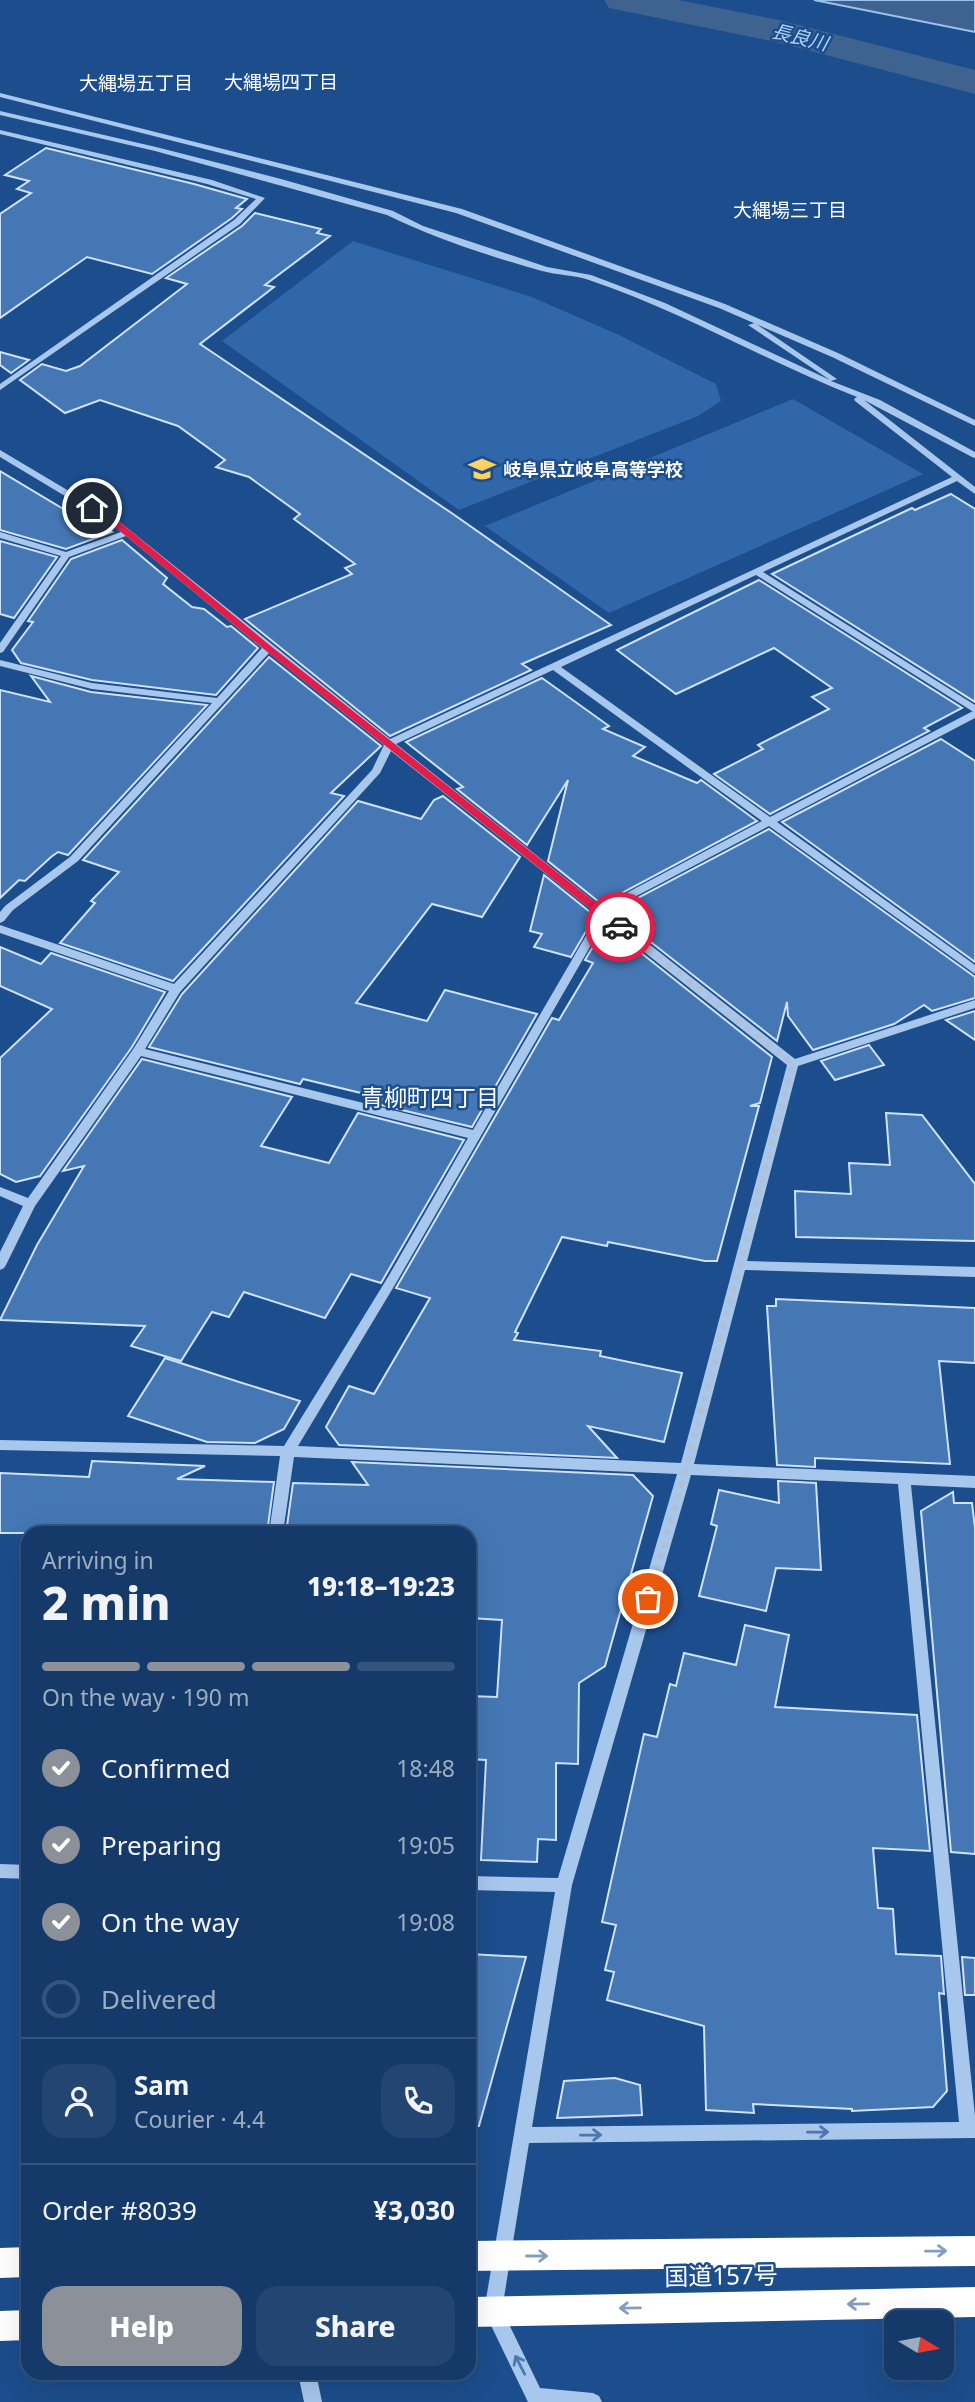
<!DOCTYPE html>
<meta charset="utf-8">
<style>
body{margin:0;font-family:"Noto Sans","Noto Sans JP",sans-serif;background:#224571;color:#f1f3f6;height:100vh;display:flex;flex-direction:column;font-size:26px;white-space:nowrap}
*{box-sizing:border-box;margin:0}
p{font-size:23px;color:#9dadc0}
.icon{flex:none;width:38px;height:38px;fill:none;stroke:currentColor;stroke-width:2;stroke-linecap:round;stroke-linejoin:round}
.map{position:relative;flex:1;overflow:hidden}
.details{position:absolute;left:21px;top:1526px;width:455px;height:854px;display:flex;flex-direction:column;background:#153a69;border-radius:21px;box-shadow:0 7px 28px #0002,0 0 0 2px #34547d}
.details>*{flex:none}
.needle{width:46px;rotate:100deg}
.buttons{position:absolute;left:884px;top:2310px;display:grid;gap:14px}
.buttons a{display:grid;place-items:center;width:70px;height:70px;border-radius:14px;background:#153a69;box-shadow:0 7px 28px #0002,0 0 0 2px #34547d;font-size:35px}
.pin{position:absolute;display:grid;place-items:center;width:60px;height:60px;color:#fff;margin:-30px;border:4px solid #fff;border-radius:50%;box-shadow:0 2px 7px #0007}
.courier{position:absolute;display:grid;place-items:center;width:70px;height:70px;margin:-35px;border:5px solid #e11d48;border-radius:50%;background:#fff;color:#222;box-shadow:0 2px 9px #0007}
.summary em{font-style:normal;font-weight:800}
.summary div{display:flex;flex-direction:column-reverse}
.summary{display:flex;align-items:center;justify-content:space-between;height:119px;padding:0 21px}
h1{font-size:46px;font-weight:800;line-height:52px}
.bar{display:grid;grid-template-columns:repeat(4,1fr);gap:10px 7px;align-content:center;height:84px;padding:0 21px}
.bar i{height:9px;border-radius:5px;background:#34547d}
.bar .on{background:#8c9099}
.bar p{grid-column:span 4}
.line{display:flex;align-items:center;gap:18px;padding:0 21px;border-top:2px solid #34547d}
.line div{flex:1}
.round{display:grid;place-items:center;flex:none;width:74px;height:74px;border-radius:21px;background:#224571}
ol{padding:0 21px;list-style:none}
li{display:flex;align-items:center;gap:21px;height:77px}
li p{margin-inline-start:auto}
li .icon{padding:7px;border-radius:50%;background:#8c9099;color:#fff;stroke-width:4}
li:last-child{color:#9dadc0}
li i{width:38px;height:38px;border:4px solid #34547d;border-radius:50%}
.cta{display:flex;gap:14px;margin-top:auto;padding:14px 21px}
.cta a{flex:1;height:80px;border-radius:21px;background:#8c9099;color:#fff;font-size:28px;font-weight:800;line-height:80px;text-align:center}
.cta a+a{background:#224571;color:#f1f3f6}
.map>svg:first-child{display:block}
</style>
<div class="map">
<svg width="975" height="2402" viewBox="0 0 975 2402">
<rect width="100%" height="100%" fill="#1c4d8c"/>
<g fill="#2f67aa">
<polygon points="353,241 532,297 619,335 716,384 721,401 698,416 459,510 222,341"/>
<polygon points="793,399 923,474 609,613 485,526"/>
</g>
<polygon fill="#3f6391" stroke="#9bc2ef" stroke-width="2" points="814,0 975,0 975,32"/>
<g fill="none" stroke-linecap="round" stroke-linejoin="round">
<polygon fill="#3f6391" fill-rule="evenodd" points="604,0 678,0 779,20 975,70 975,94 776,42 609,8"/>
</g>
<g fill="#4477b4" stroke="#cee2f9" stroke-width="2">
<polygon points="46,148 194,184 247,199 236,208 242,209 232,218 152,274 87,257 0,318 0,214 31,193 17,189 29,181 5,175"/>
<polygon points="255,213 321,229 317,233 330,236 265,285 274,287 200,344 453,514 611,625 522,664 531,670 390,736 245,619 352,574 345,568 355,564 294,519 300,514 249,477 216,467 225,460 178,426 100,400 65,413 20,380 42,364 66,371 80,366 187,284 166,278 242,226"/>
<polygon points="0,352 29,360 11,373 0,365"/>
<polygon points="0,471 70,513 101,522 112,532 66,549 0,530"/>
<polygon points="951,494 975,509 975,702 772,574 912,508 915,510"/>
<polygon points="122,540 167,578 163,584 192,607 204,609 227,627 231,626 258,648 216,695 92,680 21,663 12,650 33,622 28,621 71,559"/>
<polygon points="0,541 57,557 14,618 0,614"/>
<polygon points="759,580 962,708 924,728 929,731 770,814 714,774 763,749 758,745 829,709 812,697 832,688 774,648 676,694 617,650"/>
<polygon points="269,657 381,746 331,793 344,796 173,981 60,943 95,903 91,901 119,872 83,860"/>
<polygon points="31,676 91,692 207,705 68,855 58,852 51,857 25,881 19,880 0,898 0,690 50,702"/>
<polygon points="542,678 609,726 603,729 645,747 633,756 697,783 701,780 757,821 618,895 604,906 548,861 568,780 527,845 457,789 463,787 406,742"/>
<polygon points="941,739 975,761 975,962 782,822"/>
<polygon points="443,796 520,857 482,917 432,904 356,1003 427,1021 445,990 537,1014 472,1127 365,1101 369,1095 303,1079 300,1084 149,1047 182,994 358,801 421,819 434,800"/>
<polygon points="769,829 975,977 975,998 932,1011 924,1005 894,1024 813,1050 788,1016 787,1002 777,1041 615,914 628,903"/>
<polygon points="544,875 595,916 571,957 534,947 542,934 530,931"/>
<polygon points="606,925 772,1057 760,1103 750,1106 759,1106 717,1261 705,1261 608,1242 607,1246 562,1237 515,1332 518,1333 514,1340 601,1351 600,1356 682,1373 664,1442 588,1426 617,1458 339,1445 326,1427 349,1386 374,1394 430,1298 396,1288 552,1018 559,1020 593,963 585,960"/>
<polygon points="0,947 41,964 51,953 165,992 132,1047 40,1176 16,1182 0,1174 0,1058 52,1009 0,986"/>
<polygon points="975,1011 975,1040 946,1020"/>
<polygon points="869,1045 884,1065 835,1080 821,1061"/>
<polygon points="142,1059 292,1097 261,1146 329,1163 358,1113 464,1140 381,1283 351,1274 325,1318 244,1292 229,1317 212,1312 181,1361 131,1346 145,1326 0,1320 37,1245 84,1166 63,1171"/>
<polygon points="886,1113 922,1115 975,1184 975,1241 796,1237 795,1191 851,1194 849,1163 890,1165"/>
<polygon points="776,1299 975,1308 975,1363 939,1361 950,1464 815,1458 815,1467 777,1465 767,1306 776,1306"/>
<polygon points="165,1358 239,1382 300,1401 284,1429 255,1443 207,1442 128,1416"/>
<polygon points="92,1461 205,1466 177,1479 274,1482 267,1533 0,1533 0,1473 89,1477"/>
<polygon points="352,1462 633,1475 653,1496 605,1666 579,1683 578,1764 556,1763 556,1840 538,1839 537,1862 481,1860 486,1760 469,1759 469,1696 497,1697 502,1620 470,1618 474,1573 469,1573 469,1533 286,1533 293,1483 368,1485"/>
<polygon points="778,1481 816,1483 821,1570 776,1568 766,1611 699,1596 717,1526 711,1524 719,1490 779,1503"/>
<polygon points="953,1492 954,1503 972,1503 975,1528 975,1854 951,1852 921,1511"/>
<polygon points="745,1625 789,1635 775,1707 917,1715 930,1851 873,1848 878,1908 893,1909 896,1954 941,1956 944,1994 939,1993 947,2091 933,2107 852,2111 852,2109 753,2104 754,2113 706,2110 704,2026 607,2000 614,1972 605,1970 616,1925 602,1922 644,1734 657,1737 670,1684 676,1686 684,1653 736,1665"/>
<polygon points="469,1954 526,1957 479,2126 469,2125"/>
<polygon points="962,1957 975,1958 975,1995 965,1995"/>
<polygon points="615,2078 640,2085 642,2115 557,2118 564,2081"/>
</g>
<g fill="none" stroke-linecap="round" stroke-linejoin="round">
<g fill="#a8c7ed" fill-rule="evenodd">
<polygon points="0,93 462,209 725,304 838,353 975,420 975,426 832,357 719,308 456,213 0,97"/>
<path d="M0,111L156,147L281,179L393,211L423,226L547,267L591,275L665,303L830,380L748,325L755,323L837,379L831,381L880,400L975,452V458L972,457L864,400L975,487V494L957,481L763,572L975,705V718L777,822L975,965V974L769,826L627,901L611,914L795,1059L975,1000V1008L798,1066L747,1261L975,1267V1277L745,1270L694,1464L975,1476V1488L911,1485L975,2116V2138L529,2143L502,2310L540,2388L593,2393L599,2396L602,2402H528L484,2311L555,1892L469,1890V1876L558,1878L677,1474L294,1457L283,1533H269L280,1456L0,1450V1440L284,1446L388,1277L468,1138L141,1056L35,1206L6,1265L4,1268L0,1270V1252L23,1206L0,1196V1187L28,1198L134,1048L169,991L0,933V925L174,984L372,770L384,745L269,653L78,861L13,910L4,921L0,923V912L5,906L70,857L212,703L92,689L0,666V660L92,683L217,698L262,648L126,536L69,557L3,652L0,653V643L61,556L0,538V532L66,552L121,532L110,523L0,457V450L116,519L390,739L952,477L855,401L854,399L857,397C766,361 681,311 589,280C574,275 557,275 542,271C492,257 433,238 387,215L155,151L0,115ZM756,575L972,711H973L770,817L561,667ZM553,670L762,821L619,897L604,909L396,744ZM391,751L598,915L473,1130L145,1049L180,992L380,773ZM605,921L787,1065L681,1463L298,1446L396,1283ZM691,1475L898,1484L959,2122L532,2127L572,1885Z"/>
<polygon points="0,130 212,180 265,198 240,224 0,390 0,384 234,220 256,199 207,184 0,134"/>
<polygon points="0,1864 28,1865 28,1879 0,1878"/>
<polygon points="298,2373 316,2373 322,2402 304,2402"/>
</g>
<g fill="#fff" fill-rule="evenodd">
<polygon points="975,2236 975,2266 469,2271 469,2241"/>
<polygon points="28,2247 28,2277 0,2278 0,2248"/>
<polygon points="975,2287 975,2317 469,2327 469,2297"/>
<polygon points="28,2310 28,2340 0,2341 0,2311"/>
</g>
</g>
<defs><path id="oneway-shaft" d="M-6 0H5M1.5-3L5.5 0L1.5 3" fill="none" stroke-width="1.6" stroke-linecap="round" stroke-linejoin="round" transform="scale(1.75)"/></defs>
<g stroke="#4d78ae">
<use href="#oneway-shaft" transform="translate(818 2132) rotate(-1)"/>
<use href="#oneway-shaft" transform="translate(591 2135) rotate(-1)"/>
<use href="#oneway-shaft" transform="translate(520 2365) rotate(-117)"/>
</g>
<g stroke="#829dc0">
<use href="#oneway-shaft" transform="translate(936 2251) rotate(-1)"/>
<use href="#oneway-shaft" transform="translate(537 2256)"/>
<use href="#oneway-shaft" transform="translate(858 2304) rotate(179)"/>
<use href="#oneway-shaft" transform="translate(630 2308) rotate(179)"/>
</g>
<polygon fill="#e11d48" points="89,506 94,506 116,519 272,647 624,925 624,930 617,930 265,650 110,523 89,510"/>
<g fill="none" stroke-linecap="round" stroke-linejoin="round">
<polyline stroke="#b0c1d7" stroke-width="7" stroke-dasharray="0 12.6" points="620,927 793,1064 686,1468 648,1599"/>
</g>
<defs>
<symbol id="school-bare" viewBox="-9 -9 18 18"><path d="M0-5L7-2L0 1L-7-2ZM-4 1L0 2.5L4 1V4Q0 6-4 4Z" fill="#fed165" stroke="#1c4d8c" stroke-width="2.5" paint-order="stroke"/></symbol>
</defs>
<g fill-rule="evenodd">
<use href="#school-bare" x="463" y="450" width="38" height="38"/>
</g>
<g text-anchor="middle" dominant-baseline="central" stroke-width="5" stroke-linejoin="round" paint-order="stroke">
<g font-size="18" font-weight="bold" fill="#fff" stroke="#1c4d8c" text-anchor="start">
<text x="503" y="469">岐阜県立岐阜高等学校</text>
</g>
<g font-size="19" font-style="italic" fill="#b4d1f4" stroke="#1c4d8c">
<text transform="translate(800 37) rotate(14)">長良川</text>
</g>
<g font-size="19" fill="#fff" stroke="#1c4d8c">
<text x="281" y="82">大縄場四丁目</text>
<text x="136" y="83">大縄場五丁目</text>
<text x="790" y="210">大縄場三丁目</text>
</g>
<g font-size="23" fill="#fff" stroke="#1c4d8c">
<text x="430" y="1097">青柳町四丁目</text>
</g>
<g font-size="24" fill="#fff" stroke="#1c4d8c">
<text transform="translate(721 2275) rotate(-1)">国道157号</text>
</g>
</g>
</svg>
<div class="buttons">
<a><svg class="needle" viewBox="-14 -14 28 28"><path d="M0-13l5 13h-10z" fill="#e53935"/><path d="M0 13l5-13h-10z" fill="#9dadc0"/></svg></a>
</div>
<div class="pin" style="left:648px;top:1599px;background:#ea580c"><svg class="icon" aria-label="bag" viewBox="0 0 24 24"><path d="M5 8h14l-1 12H6zM9 8a3 3 0 0 1 6 0"/></svg></div>
<div class="pin" style="left:92px;top:508px;background:#1f2937"><svg class="icon" aria-label="home" viewBox="0 0 24 24"><path d="M3 11l9-7 9 7M6 9v11h12V9"/></svg></div>
<div class="courier" style="left:620px;top:927px"><svg class="icon" aria-label="car" viewBox="0 0 24 24"><path d="M5 17H2v-5l4-1 3-4h7l3 4 3 1v5h-3M9 17h6M6 11h13"/><circle cx="7" cy="17" r="2"/><circle cx="17" cy="17" r="2"/></svg></div>
<section class="details">
<div class="summary"><div><h1>2 min</h1><p>Arriving in</p></div><em>19:18–19:23</em></div>
<div class="bar"><i class="on"></i><i class="on"></i><i class="on"></i><i></i><p>On the way · 190 m</p></div>
<ol>
<li><svg class="icon" aria-label="check" viewBox="0 0 24 24"><path d="M5 12l5 5 9-10"/></svg>Confirmed<p>18:48</p></li>
<li><svg class="icon" aria-label="check" viewBox="0 0 24 24"><path d="M5 12l5 5 9-10"/></svg>Preparing<p>19:05</p></li>
<li><svg class="icon" aria-label="check" viewBox="0 0 24 24"><path d="M5 12l5 5 9-10"/></svg>On the way<p>19:08</p></li>
<li><i></i>Delivered</li>
</ol>
<div class="line" style="height:126px"><a class="round"><svg class="icon" aria-label="person" viewBox="0 0 24 24"><circle cx="12" cy="8" r="4"/><path d="M4 21q1-7 8-7t8 7"/></svg></a><div><b>Sam</b><p>Courier · 4.4</p></div><a class="round"><svg class="icon" aria-label="phone" viewBox="0 0 24 24"><path d="M5 4h4l2 5-3 2q2 4 5 5l2-3 5 2v4C11 20 4 13 5 4z"/></svg></a></div>
<div class="line" style="height:91px"><div>Order #8039</div><b>¥3,030</b></div>
<div class="cta"><a>Help</a><a>Share</a></div>
</section>
</div>
